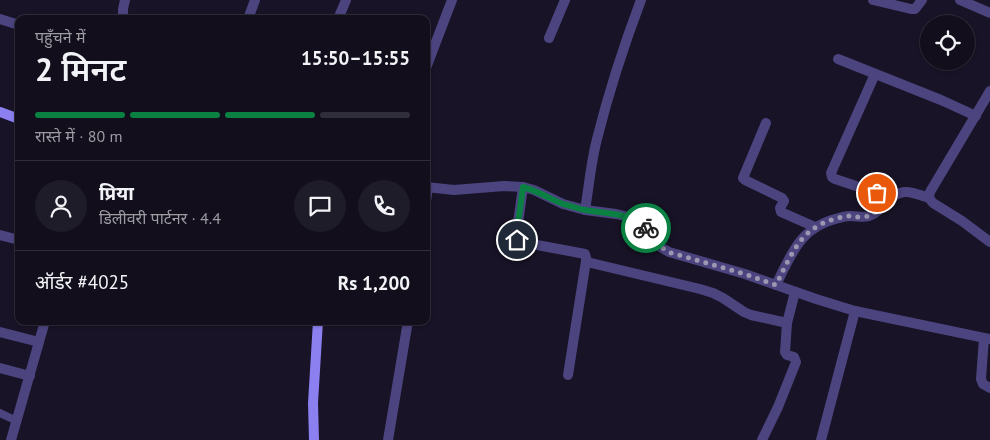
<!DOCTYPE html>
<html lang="hi">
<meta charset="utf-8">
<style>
body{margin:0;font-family:"PT Sans","Noto Sans Devanagari",sans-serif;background:#1f1c29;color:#f1f3f6;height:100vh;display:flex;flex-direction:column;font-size:19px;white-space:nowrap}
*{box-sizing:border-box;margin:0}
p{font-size:16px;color:#9c9ca3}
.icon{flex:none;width:28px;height:28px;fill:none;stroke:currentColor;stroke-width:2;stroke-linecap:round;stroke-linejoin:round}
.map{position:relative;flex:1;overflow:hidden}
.drawer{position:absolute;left:15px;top:15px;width:415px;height:310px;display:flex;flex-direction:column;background:#120e1c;border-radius:10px;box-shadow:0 1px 4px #0004,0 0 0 1px #312e3b}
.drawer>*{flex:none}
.tools{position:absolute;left:920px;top:15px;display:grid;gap:10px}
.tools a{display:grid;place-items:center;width:55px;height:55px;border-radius:50%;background:#120e1c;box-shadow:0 1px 4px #0004,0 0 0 1px #312e3b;font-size:25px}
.pin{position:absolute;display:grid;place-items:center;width:42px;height:42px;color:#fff;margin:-21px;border:2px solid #fff;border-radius:50%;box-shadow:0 1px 5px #0007}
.courier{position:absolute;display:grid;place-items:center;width:50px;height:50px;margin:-25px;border:4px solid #0b8043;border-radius:50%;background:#fff;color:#222;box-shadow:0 1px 6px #0007}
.overview em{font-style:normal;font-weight:600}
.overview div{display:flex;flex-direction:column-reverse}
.overview{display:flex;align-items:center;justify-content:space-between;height:85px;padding:0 20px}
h1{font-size:32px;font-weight:600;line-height:38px}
.bar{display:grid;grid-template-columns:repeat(4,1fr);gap:8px 5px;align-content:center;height:60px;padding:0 20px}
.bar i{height:6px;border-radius:4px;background:#312e3b}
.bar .on{background:#0b8043}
.bar p{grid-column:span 4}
.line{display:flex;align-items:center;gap:12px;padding:0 20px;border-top:1px solid #312e3b}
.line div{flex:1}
.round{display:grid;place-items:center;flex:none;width:52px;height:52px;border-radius:26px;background:#1f1c29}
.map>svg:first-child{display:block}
</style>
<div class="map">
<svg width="990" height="440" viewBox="0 0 990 440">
<rect width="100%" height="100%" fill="#181326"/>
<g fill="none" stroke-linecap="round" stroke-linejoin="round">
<polyline stroke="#4b447f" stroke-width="8" points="0,413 17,421"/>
<g stroke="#4b447f" stroke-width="10">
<polyline points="873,0 911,9 915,9 922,0"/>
<polyline points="960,0 990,13"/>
<polyline points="0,19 19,25"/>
<polyline points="123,19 123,9 125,0"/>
<polyline points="248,19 255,0"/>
<polyline points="338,19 346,0"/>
<polyline points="549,38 565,0"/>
<polyline points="838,59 941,100 976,116"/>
<polyline points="426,68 452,0"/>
<polyline points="875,74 831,173 832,177 835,179 877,193 886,202"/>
<polyline points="990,91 930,192 929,198 933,203 962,221 990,242"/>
<polyline points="766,123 743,178 745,180 782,198 784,201 780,208 781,212 815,227"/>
<polyline points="426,187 454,190 504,186 523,187 534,190 563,204 585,210 616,214 629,217 640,222 649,230 658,244 662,248 669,252 745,274 816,299 855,311 990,339"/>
<polyline points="523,187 516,237 517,240 521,242 585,254 587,262 700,289 713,293 723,298 744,312 751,315 787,323"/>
<polyline points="426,201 428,187"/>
<path d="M585,210C589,186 591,162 597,139C609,91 624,45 641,0"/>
<polyline points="0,235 19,240"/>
<path d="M776,285C792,253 800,227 839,218C842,217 847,216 850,216C857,216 863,218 869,216C876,214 880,209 884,204C901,187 909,191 929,198"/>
<polyline points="0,332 39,342"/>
<polyline points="984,338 981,379 983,384 990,388"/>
<polyline points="0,368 30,376"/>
<polyline points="568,375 586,261"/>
<polyline points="11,440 45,321"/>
<polyline points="388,440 408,321"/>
<polyline points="762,440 778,407 796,362 794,357 787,355 785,352 787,323 795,292"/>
<polyline points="821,440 855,311"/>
</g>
<g stroke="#8c7fef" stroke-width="10">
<polyline points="0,112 19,119"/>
<polyline points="314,440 313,403 318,321"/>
</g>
</g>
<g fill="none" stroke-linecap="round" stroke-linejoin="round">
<path stroke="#9c96b0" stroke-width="5" stroke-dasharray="0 9" d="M646,228C654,237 658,246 668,252L745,274L776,285C794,249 803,222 849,216C853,216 856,217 860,217C872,217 879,210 886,202L877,193"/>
<path stroke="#0b8043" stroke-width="6" d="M517,240L516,237L523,187C539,191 551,200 566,205C572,206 579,209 585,210C606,214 629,212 646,228"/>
</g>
</svg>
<div class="tools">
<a><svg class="icon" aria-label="locate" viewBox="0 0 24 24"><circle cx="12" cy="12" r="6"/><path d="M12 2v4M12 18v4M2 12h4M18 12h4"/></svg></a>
</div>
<div class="pin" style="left:877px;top:193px;background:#ea580c"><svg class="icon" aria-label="bag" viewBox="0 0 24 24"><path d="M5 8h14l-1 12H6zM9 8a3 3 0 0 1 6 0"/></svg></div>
<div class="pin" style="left:517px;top:240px;background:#1f2937"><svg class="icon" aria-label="home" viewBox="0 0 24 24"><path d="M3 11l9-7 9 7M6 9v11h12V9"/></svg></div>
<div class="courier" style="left:646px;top:228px"><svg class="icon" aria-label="bike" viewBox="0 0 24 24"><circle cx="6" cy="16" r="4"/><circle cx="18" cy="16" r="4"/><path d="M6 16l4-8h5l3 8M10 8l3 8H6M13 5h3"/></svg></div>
<section class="drawer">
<div class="overview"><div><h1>2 मिनट</h1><p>पहुँचने में</p></div><em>15:50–15:55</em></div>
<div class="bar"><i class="on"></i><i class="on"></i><i class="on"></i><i></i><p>रास्ते में · 80 m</p></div>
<div class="line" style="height:90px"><a class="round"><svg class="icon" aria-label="person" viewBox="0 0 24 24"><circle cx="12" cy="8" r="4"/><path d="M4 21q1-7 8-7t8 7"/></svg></a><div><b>प्रिया</b><p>डिलीवरी पार्टनर · 4.4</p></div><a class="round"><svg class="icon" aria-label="chat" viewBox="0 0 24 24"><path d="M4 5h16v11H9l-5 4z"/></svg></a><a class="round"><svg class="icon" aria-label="phone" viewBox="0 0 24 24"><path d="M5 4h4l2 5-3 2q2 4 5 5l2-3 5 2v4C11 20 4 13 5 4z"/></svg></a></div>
<div class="line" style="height:65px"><div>ऑर्डर #4025</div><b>Rs 1,200</b></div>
</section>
</div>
